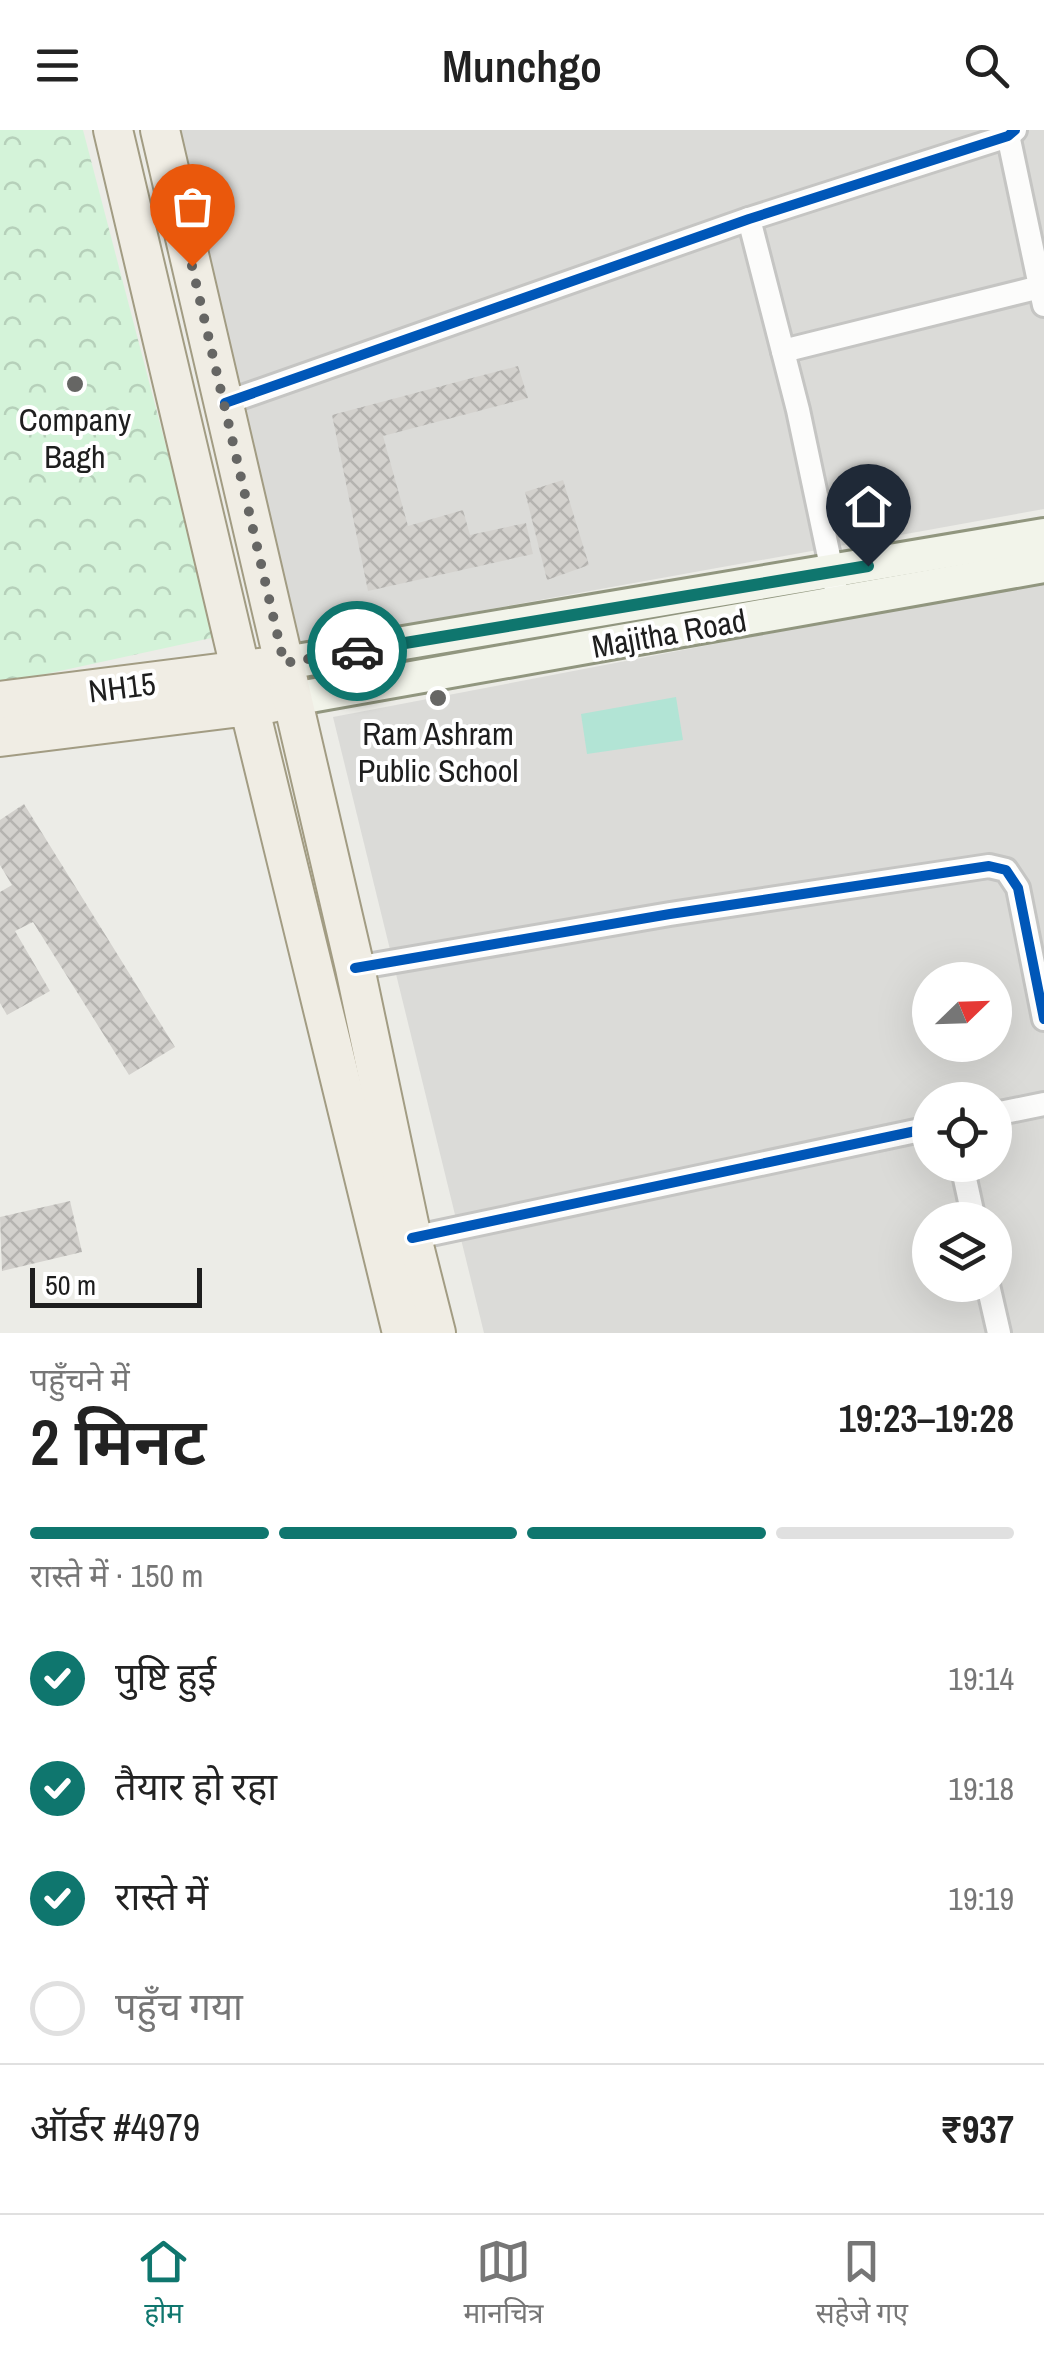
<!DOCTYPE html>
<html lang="hi">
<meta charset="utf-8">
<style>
body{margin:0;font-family:"Archivo Narrow","Noto Sans Devanagari",sans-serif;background:#f2f2f2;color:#222;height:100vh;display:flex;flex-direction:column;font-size:38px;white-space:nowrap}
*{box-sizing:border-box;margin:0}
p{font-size:32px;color:#767676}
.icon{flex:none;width:55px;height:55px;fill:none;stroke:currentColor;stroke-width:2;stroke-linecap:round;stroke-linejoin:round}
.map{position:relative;height:1203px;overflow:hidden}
.details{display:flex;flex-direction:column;background:#fff;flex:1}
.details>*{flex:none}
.needle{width:65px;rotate:67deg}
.buttons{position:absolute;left:912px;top:832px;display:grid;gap:20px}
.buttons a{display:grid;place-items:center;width:100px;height:100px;border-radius:50%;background:#fff;box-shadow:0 10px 40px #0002;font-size:50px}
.scale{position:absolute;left:30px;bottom:25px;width:172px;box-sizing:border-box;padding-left:10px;border:5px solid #1e1e1e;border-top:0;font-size:28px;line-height:35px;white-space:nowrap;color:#1e1e1e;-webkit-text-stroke:8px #fff;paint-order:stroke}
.pin{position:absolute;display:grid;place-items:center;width:85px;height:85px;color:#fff;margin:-102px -42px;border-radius:50% 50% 50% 0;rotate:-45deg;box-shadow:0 0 10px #0007}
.pin .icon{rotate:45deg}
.courier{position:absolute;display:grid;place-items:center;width:100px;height:100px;margin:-50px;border:8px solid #0f766e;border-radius:50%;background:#fff;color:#222;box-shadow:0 2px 12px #0007}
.summary em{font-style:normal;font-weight:600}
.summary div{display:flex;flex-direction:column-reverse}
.summary{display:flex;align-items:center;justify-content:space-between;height:170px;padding:0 30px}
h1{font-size:65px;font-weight:600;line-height:75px}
.bar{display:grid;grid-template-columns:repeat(4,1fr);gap:15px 10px;align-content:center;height:120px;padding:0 30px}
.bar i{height:12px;border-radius:8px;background:#e0e0e0}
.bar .current{background:#0f766e}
.bar p{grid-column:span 4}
.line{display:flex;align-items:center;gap:25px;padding:0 30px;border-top:2px solid #e0e0e0}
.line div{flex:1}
ol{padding:0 30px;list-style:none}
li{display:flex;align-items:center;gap:30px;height:110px}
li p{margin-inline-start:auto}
li .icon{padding:10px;border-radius:50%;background:#0f766e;color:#fff;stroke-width:4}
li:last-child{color:#767676}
li i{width:55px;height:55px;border:5px solid #e0e0e0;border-radius:50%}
header{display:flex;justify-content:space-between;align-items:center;height:130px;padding:0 30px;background:#fff;font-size:45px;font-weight:600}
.tab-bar{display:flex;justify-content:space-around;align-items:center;height:140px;border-top:2px solid #e0e0e0;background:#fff;font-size:28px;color:#767676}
.tab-bar a{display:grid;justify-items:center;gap:5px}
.tab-bar .current{color:#0f766e}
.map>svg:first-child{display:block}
</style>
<header><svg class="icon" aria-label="menu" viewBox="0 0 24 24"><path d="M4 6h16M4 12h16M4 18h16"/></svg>Munchgo<svg class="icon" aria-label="search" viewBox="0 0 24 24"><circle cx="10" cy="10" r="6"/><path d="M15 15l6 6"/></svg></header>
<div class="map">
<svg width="1044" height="1203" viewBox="0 0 1044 1203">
<defs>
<pattern id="park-crowns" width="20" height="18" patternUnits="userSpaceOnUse" patternTransform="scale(2.5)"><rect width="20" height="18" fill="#d4f3d9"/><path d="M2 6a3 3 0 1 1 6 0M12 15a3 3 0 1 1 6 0" fill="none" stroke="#b6d0ba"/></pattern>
<pattern id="building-cross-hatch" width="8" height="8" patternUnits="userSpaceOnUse" patternTransform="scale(2.5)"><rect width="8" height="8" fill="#d3d1cd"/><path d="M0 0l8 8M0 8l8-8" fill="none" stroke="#b5b3b0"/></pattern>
</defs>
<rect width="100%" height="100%" fill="#ecece7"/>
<g fill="#dbdbd8" fill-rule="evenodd">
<polygon points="170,0 1044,0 1044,379 297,514"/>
<path d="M1044,451V1203H484L333,587ZM930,850H995V915H930ZM930,970H995V1035H930ZM930,1090H995V1155H930Z"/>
</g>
<polygon fill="url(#park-crowns)" points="0,0 83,0 216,507 0,554"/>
<polygon fill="#b2e4d5" points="676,567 683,610 587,624 581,584"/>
<g fill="url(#building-cross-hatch)">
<polygon points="518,236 528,268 383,306 408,396 463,380 470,405 526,393 533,424 368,461 332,285"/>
<polygon points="563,350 589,435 547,450 525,362"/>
<polygon points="24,674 175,917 129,945 33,792 15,801 50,861 7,885 0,873 0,762 12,755 0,735 0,690"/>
<polygon points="70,1071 82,1122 2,1141 0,1087"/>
</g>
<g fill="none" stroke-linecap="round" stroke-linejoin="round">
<defs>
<g id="minor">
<polyline points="1007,0 1044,175"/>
<polyline points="749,89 798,280 835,455"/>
<polyline points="783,221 1040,157"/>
<polyline points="225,273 749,89 1008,6 1015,0"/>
<polyline points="355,838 670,784 989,736 1006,740 1018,758 1044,889"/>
<polyline points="995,984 1044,974"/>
<polyline points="962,1035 974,1090"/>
<polyline points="412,1108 930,998"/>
<polyline points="988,1155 999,1203"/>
</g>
<g id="secondary">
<polyline points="285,533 1044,405"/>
<polyline points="293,569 1044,436"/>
</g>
<g id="primary">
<polyline points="113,0 249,576 271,573"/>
<polyline points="160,0 355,838 412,1108 436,1203"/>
<polyline points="0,571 267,537"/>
<polyline points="0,607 249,576 402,1203"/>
</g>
</defs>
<use href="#minor" stroke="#c5c5c3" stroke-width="28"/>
<use href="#secondary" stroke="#91967f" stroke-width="38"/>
<use href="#primary" stroke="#a29c83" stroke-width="42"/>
<use href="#minor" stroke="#fcfcfb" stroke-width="22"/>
<use href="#secondary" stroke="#f2f4ea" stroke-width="32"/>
<use href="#primary" stroke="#f0ede4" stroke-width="38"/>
<defs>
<g id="cycleway">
<polyline points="225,273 749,89 1008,6 1015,0"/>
<polyline points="355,838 670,784 989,736 1006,740 1018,758 1044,889"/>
<polyline points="412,1108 930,998"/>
</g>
</defs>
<use href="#cycleway" stroke="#fff" stroke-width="16"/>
<use href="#cycleway" stroke="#0057b8" stroke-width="10"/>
</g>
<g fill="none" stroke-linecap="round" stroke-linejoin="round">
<polyline stroke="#666664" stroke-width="10" stroke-dasharray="0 18" points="192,136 284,533 357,521"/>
<polyline stroke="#0f766e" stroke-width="12" points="357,521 868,436"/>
</g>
<g fill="#666664" stroke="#fff" stroke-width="4">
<circle cx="75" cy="254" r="10"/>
<circle cx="438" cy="568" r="10"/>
</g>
<g text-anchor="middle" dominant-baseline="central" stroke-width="8" stroke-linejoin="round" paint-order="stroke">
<g font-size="32" fill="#1e1e1e" stroke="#fff">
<text x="75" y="289">Company<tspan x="75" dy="37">Bagh</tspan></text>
<text x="438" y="603">Ram Ashram<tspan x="438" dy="37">Public School</tspan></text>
</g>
<g font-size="32" fill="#1e1e1e" stroke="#fff">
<text transform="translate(669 503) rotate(-10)">Majitha Road</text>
<text transform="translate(122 557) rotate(-7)">NH15</text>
</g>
</g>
</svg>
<div class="buttons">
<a><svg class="needle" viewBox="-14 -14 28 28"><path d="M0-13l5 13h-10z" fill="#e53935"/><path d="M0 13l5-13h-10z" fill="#767676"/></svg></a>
<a><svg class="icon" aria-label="locate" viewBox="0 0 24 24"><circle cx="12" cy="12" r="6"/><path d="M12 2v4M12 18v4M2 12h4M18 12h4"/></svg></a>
<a><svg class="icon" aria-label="layers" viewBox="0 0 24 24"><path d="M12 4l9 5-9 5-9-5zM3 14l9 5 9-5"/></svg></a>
</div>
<div class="scale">50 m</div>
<div class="pin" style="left:192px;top:136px;background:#ea580c"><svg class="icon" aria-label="bag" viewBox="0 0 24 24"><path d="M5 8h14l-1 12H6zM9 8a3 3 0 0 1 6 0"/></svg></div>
<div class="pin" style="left:868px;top:436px;background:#1f2937"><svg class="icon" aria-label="home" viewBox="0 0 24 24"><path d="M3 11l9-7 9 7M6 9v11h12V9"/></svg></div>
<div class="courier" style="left:357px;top:521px"><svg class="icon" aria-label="car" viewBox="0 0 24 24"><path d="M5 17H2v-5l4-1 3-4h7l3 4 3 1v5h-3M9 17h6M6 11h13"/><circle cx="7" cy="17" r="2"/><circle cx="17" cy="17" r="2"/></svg></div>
</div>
<section class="details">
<div class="summary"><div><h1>2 मिनट</h1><p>पहुँचने में</p></div><em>19:23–19:28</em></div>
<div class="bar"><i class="current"></i><i class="current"></i><i class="current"></i><i></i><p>रास्ते में · 150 m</p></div>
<ol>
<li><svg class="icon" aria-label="check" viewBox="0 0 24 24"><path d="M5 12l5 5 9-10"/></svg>पुष्टि हुई<p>19:14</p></li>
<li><svg class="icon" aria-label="check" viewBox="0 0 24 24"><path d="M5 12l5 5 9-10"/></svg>तैयार हो रहा<p>19:18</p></li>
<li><svg class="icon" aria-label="check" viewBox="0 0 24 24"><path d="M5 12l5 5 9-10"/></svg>रास्ते में<p>19:19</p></li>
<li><i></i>पहुँच गया</li>
</ol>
<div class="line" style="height:130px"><div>ऑर्डर #4979</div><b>₹937</b></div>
</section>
<nav class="tab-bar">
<a class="current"><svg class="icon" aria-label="home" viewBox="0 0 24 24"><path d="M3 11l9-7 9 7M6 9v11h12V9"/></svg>होम</a>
<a><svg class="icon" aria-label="map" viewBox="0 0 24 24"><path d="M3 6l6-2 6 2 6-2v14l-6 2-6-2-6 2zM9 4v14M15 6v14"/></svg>मानचित्र</a>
<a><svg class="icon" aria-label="saved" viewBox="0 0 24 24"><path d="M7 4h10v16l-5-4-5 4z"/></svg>सहेजे गए</a>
</nav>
